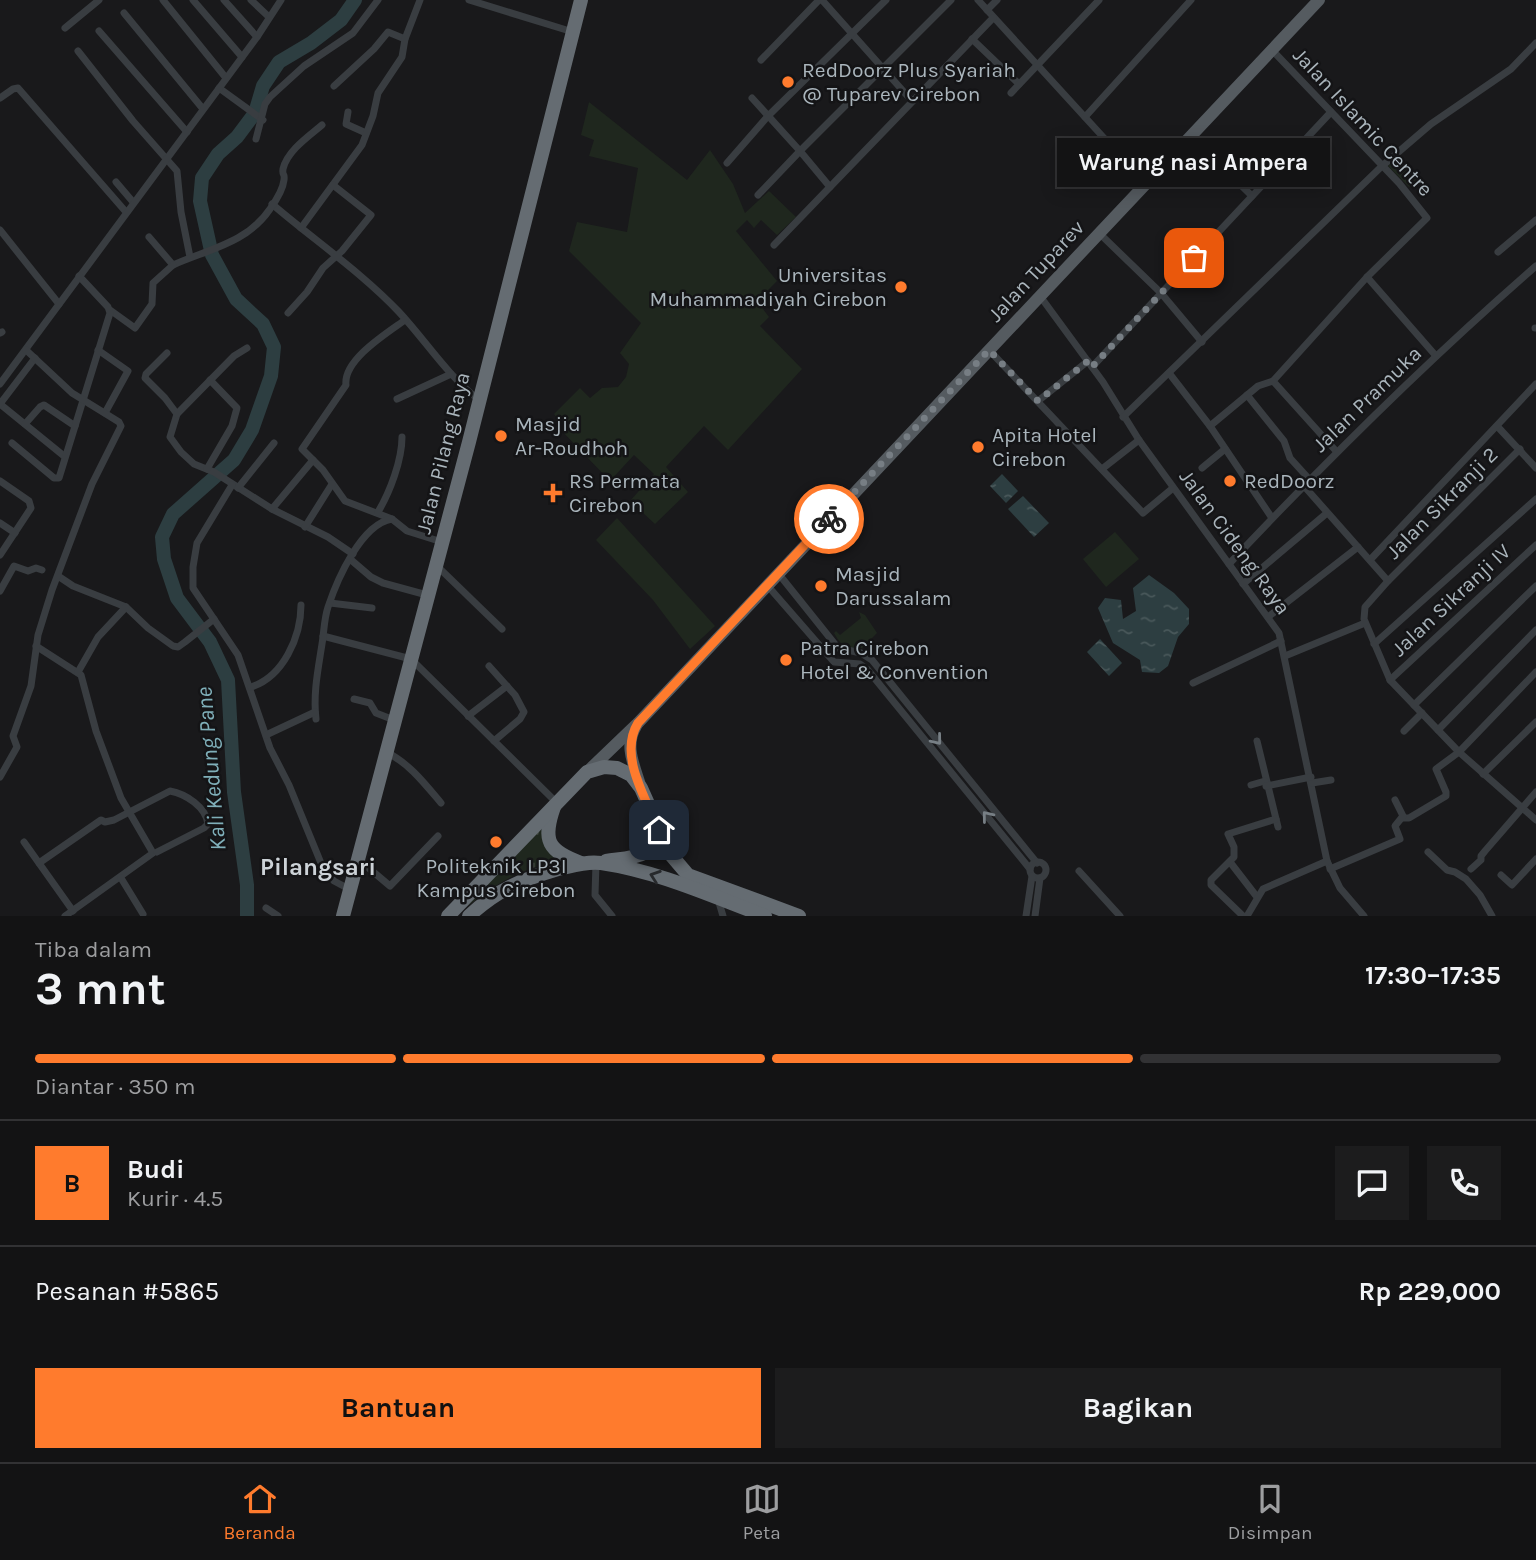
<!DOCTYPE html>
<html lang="id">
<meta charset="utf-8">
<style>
body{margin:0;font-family:Karla,sans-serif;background:#1c1c1d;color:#f1f3f6;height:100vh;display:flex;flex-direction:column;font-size:26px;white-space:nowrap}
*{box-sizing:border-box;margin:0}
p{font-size:23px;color:#9d9ea0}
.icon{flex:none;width:38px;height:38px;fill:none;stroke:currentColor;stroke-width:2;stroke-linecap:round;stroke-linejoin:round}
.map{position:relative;height:916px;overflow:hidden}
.details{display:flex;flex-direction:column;background:#131314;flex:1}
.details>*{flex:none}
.pin{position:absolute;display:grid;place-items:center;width:60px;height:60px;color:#fff;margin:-30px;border-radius:14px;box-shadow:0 4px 10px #0006}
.courier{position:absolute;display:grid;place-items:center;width:70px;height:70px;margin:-35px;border:5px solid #ff7b2d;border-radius:50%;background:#fff;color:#222;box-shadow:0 2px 9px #0007}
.bubble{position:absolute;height:49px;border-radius:0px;background:#131314;box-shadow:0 4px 18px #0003,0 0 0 2px #323234;font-size:23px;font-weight:700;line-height:49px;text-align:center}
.headline em{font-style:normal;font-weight:700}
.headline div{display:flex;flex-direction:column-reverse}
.headline{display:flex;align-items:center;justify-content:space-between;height:119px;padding:0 35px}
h1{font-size:46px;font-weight:700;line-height:52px}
.bar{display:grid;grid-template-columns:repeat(4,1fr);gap:10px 7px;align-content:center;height:84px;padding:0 35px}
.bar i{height:9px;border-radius:5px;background:#323234}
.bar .selected{background:#ff7b2d}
.bar p{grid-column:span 4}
.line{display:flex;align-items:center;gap:18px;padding:0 35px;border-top:2px solid #323234}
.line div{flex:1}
.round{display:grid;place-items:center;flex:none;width:74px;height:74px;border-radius:0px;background:#1c1c1d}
.cta{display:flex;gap:14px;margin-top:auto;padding:14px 35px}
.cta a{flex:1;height:80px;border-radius:0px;background:#ff7b2d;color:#111;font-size:28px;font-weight:700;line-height:80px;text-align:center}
.cta a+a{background:#1c1c1d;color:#f1f3f6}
.dock{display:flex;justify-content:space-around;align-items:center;height:98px;border-top:2px solid #323234;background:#131314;font-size:19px;color:#9d9ea0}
.dock a{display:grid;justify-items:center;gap:4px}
.dock .selected{color:#ff7b2d}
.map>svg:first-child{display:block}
</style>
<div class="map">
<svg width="1536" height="916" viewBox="0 0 1536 916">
<defs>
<pattern id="park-tufts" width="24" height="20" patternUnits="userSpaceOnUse" patternTransform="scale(1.75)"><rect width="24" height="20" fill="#1f271e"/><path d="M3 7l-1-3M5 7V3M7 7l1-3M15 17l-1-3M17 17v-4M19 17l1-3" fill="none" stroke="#3d443d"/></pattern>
<pattern id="water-ripples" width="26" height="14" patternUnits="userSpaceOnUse" patternTransform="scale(1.75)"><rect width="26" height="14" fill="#2d3e41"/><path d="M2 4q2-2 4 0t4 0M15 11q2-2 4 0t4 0" fill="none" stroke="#49585a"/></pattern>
</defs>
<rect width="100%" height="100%" fill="#19191b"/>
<g fill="#1f271e">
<polygon points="589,102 687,180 710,150 733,184 745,213 769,191 796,217 777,235 761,220 754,228 747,220 736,231 777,281 757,301 769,317 760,326 802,369 728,450 704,426 666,467 688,492 655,524 630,501 654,474 634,455 610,481 559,428 559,420 554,414 580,388 590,398 602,388 618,387 626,377 629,364 620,353 641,323 569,251 577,222 627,232 638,168 589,156 594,140 581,135"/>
<polygon points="1398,156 1419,178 1409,187 1388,166"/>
<polygon points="617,518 715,626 690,649 653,600 596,540"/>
<polygon points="1115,532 1139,559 1106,587 1083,559"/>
<path d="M859,612L865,615L877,633L862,648C848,650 840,645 834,633L836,631L840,635L861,618Z"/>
</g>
<path fill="url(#park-tufts)" d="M544,824L548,851L558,862C521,867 494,885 465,908Z"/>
<g fill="url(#water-ripples)">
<polygon points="1002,474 1018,491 1006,503 990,486"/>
<polygon points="1023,496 1049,523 1034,537 1008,509"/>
<polygon points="1149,575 1174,593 1189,609 1189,624 1178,637 1168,666 1159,673 1142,672 1140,660 1113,643 1098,608 1105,598 1121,600 1123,619 1136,611 1133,588"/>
<polygon points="1100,639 1122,663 1109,676 1087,652"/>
</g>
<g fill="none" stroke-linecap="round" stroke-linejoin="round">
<polyline stroke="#2d3e41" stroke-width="14" points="247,916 247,885 234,792 228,680 210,642 177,598 164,559 162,537 173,514 234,460 252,430 271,376 274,347 263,324 236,299 212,255 200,201 202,178 218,154 237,137 255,113 263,86 279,62 311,43 341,20 355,0"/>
<g stroke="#393d41" stroke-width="7">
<polyline points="163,0 226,78"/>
<polyline points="193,0 242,57"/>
<polyline points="224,0 257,37"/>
<polyline points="251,0 269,17"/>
<polyline points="469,0 573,32"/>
<polyline points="978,0 1146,184"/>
<polyline points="987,10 997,0"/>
<polyline points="124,13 203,109"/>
<polyline points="65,28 99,0"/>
<polyline points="99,31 187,132"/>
<polyline points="972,39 1019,84"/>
<polyline points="1272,50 1399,183 1427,218 1367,277 1273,381 1336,451"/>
<polyline points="78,51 133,121 177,171 181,212 190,257"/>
<polyline points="761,60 819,0 822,0 912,101"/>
<polyline points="334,86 374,49 388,32 405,39"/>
<polyline points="219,88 263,120"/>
<polyline points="1011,93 1099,0"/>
<polyline points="0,98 13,89 18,88 126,212"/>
<polyline points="752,98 800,151 758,195"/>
<polyline points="348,112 346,124 366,133"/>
<polyline points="1085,117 1191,0"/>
<polyline points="1191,136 1252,196"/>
<polyline points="256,139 265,104 270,97 304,66 353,33 378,0"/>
<polyline points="727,163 768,116 886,0"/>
<polyline points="116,182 133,202"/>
<polyline points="830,187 800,151 951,0"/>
<path d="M272,204C314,240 361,272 399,312C426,341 447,375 478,399"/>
<polyline points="301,228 362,145 373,116 378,93 402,57 405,39 420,0"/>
<polyline points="0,230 59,304"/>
<polyline points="1099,233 1161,293 1202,342"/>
<path d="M149,237L173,265C209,249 247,243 270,209C275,202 283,189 284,180C285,172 282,177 283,169C287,151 309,136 322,125"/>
<polyline points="774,245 993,18"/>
<polyline points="1498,252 1536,220"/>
<polyline points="1367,277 1436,356"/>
<polyline points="1040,296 1103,382 1139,440 1279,633 1327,861 1340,888 1364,916"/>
<polyline points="110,310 135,328 152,304 153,283 173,265"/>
<polyline points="288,313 307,292 323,268 342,251 371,215 333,185"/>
<path d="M405,320C387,333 343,360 346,385L302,449L323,470L345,501L392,519L407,531L442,542"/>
<polyline points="1535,328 1536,328"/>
<polyline points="0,333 2,332"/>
<polyline points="98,350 128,371 105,413"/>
<polyline points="989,350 1143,513 1173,488"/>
<polyline points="167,353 146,374 145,378 165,398 177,414 170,437 181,452 194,464 214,472 272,509 328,537 353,554"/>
<polyline points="1092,367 1331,112"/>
<polyline points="1169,373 1210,426 1272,518"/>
<polyline points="0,384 257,37 281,0"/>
<polyline points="1247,395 1284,441 1290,458 1310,480"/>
<polyline points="397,399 451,374"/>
<polyline points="1038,401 1088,361"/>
<polyline points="0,404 64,456"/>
<polyline points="0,404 35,358"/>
<polyline points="177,414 234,356 247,348"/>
<polyline points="1123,417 1381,167 1431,124 1511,69 1536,43"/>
<polyline points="25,424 40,407 44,405 75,426"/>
<polyline points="1210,426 1258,386 1273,381"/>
<polyline points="1497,426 1536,468"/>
<polyline points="12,443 54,478 59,478 110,313 108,307 79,276"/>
<polyline points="1520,449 1388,581 1365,607 1364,619 1390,680 1459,752 1536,820"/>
<polyline points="1202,468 1225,449"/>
<polyline points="207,469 232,426 237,408 210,380"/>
<polyline points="1102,469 1139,440"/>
<polyline points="0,481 29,501 31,508 0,555"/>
<polyline points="232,485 197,543 193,567 193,588 238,655 270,748 289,785 323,868 334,881 349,889"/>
<polyline points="1304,486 1388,581"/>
<polyline points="238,488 274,443"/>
<polyline points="272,509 313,460"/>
<path d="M378,512C390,492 402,460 402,437"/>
<polyline points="0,523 15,533"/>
<polyline points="305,527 332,484"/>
<polyline points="350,559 371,577 383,583 427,595"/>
<polyline points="1370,560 1536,384"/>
<path d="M1229,564C1327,460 1428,360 1536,266"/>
<polyline points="436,565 502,629"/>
<polyline points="778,573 838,648 861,653 872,660 1037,863"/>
<polyline points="58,576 73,586 126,607 148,628 173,646 178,647 185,642 214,619"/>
<polyline points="1243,584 1327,513"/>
<polyline points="767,585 834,662 860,664 867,669 1030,869"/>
<polyline points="0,591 14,566 28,571 36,568 42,570"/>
<polyline points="330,603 372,608"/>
<polyline points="1268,617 1358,547"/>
<polyline points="323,636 411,659 556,802"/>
<polyline points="1374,644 1536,499"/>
<polyline points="36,646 81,675 96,731 121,798 153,853 65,916"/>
<polyline points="1285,656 1365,623"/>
<polyline points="489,666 515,695 524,712 520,719 494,741"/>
<polyline points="78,672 98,637 126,607"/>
<polyline points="1390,680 1536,545"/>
<polyline points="1193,683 1281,641"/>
<path d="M251,687C283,677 301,637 301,605"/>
<polyline points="354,699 370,703 376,713 394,720"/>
<polyline points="1414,705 1536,586"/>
<polyline points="468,716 507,686"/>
<path d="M316,719C313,693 318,670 322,644C324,632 324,619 328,607C337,580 361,524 392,519"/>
<polyline points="1438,730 1536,630"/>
<polyline points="1404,731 1422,713"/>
<polyline points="266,735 315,712"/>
<polyline points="1257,741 1278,827"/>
<path d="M386,752C409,763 425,784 441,803"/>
<polyline points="1483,774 1536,722"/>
<polyline points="0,777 17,747 13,736 31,686 38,635 52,590 92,484 121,426 119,422 72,393 26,350"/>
<polyline points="1312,783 1331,780"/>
<polyline points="1251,785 1265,781"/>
<polyline points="1266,786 1311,777"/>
<polyline points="1402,818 1409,818 1446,796 1446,792 1436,769 1459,752 1536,672"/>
<polyline points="24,842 73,911"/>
<polyline points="1428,852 1447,870 1455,872 1466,879 1480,895 1492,916"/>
<polyline points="358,859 390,886 438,836"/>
<polyline points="1230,862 1257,897"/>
<circle cx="1038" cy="870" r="8"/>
<path d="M39,863L101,820L105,822L114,820L170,791C186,794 206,807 208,824L204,828L157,852"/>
<polyline points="596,863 595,895 612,916"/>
<polyline points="1330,869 1400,839 1395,826 1403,816 1395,800"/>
<polyline points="1471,869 1481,860 1481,856 1485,851 1536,792"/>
<polyline points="1079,871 1120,916"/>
<polyline points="1501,875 1512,885 1536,859"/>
<polyline points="121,878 143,914"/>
<polyline points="718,899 723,916"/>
<polyline points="266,908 278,916"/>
<polyline points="1026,916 1032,876"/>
<polyline points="1035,916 1040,878"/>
<polyline points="1243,916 1211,885 1211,880 1234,857 1234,847 1228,834 1276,819"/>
<polyline points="1247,916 1263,889 1327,861"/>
</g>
<g stroke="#555b60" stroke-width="12">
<path d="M636,726C624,745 634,765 640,785"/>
<polyline points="587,772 638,723 1319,0"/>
</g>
<g stroke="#656c72" stroke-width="14">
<path d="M554,807C542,841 548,851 581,863"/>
<path d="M606,861C631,857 654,859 659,830"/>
<polyline points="343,916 469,442 581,0"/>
<polyline points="448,916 587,772 604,767 617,768 631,775 641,788 671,855 688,875 799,916"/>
<path d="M469,916C498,889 521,880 558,869C572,866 586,861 601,863C657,871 712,896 765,916"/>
</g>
</g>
<defs><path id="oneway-chevron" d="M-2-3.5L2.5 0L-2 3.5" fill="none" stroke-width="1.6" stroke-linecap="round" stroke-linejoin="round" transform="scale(1.75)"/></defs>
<g stroke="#777f85">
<use href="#oneway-chevron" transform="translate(937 740) rotate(51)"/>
<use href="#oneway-chevron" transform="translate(987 816) rotate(-129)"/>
</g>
<use stroke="#282a2d" href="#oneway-chevron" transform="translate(655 876) rotate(-161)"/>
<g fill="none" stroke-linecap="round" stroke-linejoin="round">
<polyline stroke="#777e84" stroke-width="7" stroke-dasharray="0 12.6" points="829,519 989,350 1038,401 1088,361 1092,367 1194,258"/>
<path stroke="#ff7b2d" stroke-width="9" d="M659,830C646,799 618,755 638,723L829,519"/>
</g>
<g fill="#ff7b2d" stroke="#141416" stroke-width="2.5">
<circle cx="788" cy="82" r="7"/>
<circle cx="901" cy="287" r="7"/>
<circle cx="501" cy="436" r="7"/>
<circle cx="978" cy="447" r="7"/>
<circle cx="1230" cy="481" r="7"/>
<path d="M549.5 482.5h7v7h7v7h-7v7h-7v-7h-7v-7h7z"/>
<circle cx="821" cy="586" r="7"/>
<circle cx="786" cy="660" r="7"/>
<circle cx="496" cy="842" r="7"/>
</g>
<g text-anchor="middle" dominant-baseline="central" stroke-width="5" stroke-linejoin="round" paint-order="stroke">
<g font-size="21" fill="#aab5bc" stroke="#141416" text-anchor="start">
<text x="802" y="70">RedDoorz Plus Syariah<tspan x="802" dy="24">@ Tuparev Cirebon</tspan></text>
<text x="887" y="275" text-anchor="end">Universitas<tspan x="887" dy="24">Muhammadiyah Cirebon</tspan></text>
<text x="515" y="424">Masjid<tspan x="515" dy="24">Ar-Roudhoh</tspan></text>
<text x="992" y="435">Apita Hotel<tspan x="992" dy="24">Cirebon</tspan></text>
<text x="569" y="481">RS Permata<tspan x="569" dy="24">Cirebon</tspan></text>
<text x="1244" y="481">RedDoorz</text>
<text x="835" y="574">Masjid<tspan x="835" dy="24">Darussalam</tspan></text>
<text x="800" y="648">Patra Cirebon<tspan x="800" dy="24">Hotel &amp; Convention</tspan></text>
<text x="496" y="866" text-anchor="middle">Politeknik LP3I<tspan x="496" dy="24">Kampus Cirebon</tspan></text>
</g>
<g font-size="21" fill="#aab5bc" stroke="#141416">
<text transform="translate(1363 122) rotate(47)">Jalan Islamic Centre</text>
<text transform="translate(1036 271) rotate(-47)">Jalan Tuparev</text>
<text transform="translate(1367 399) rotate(-44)">Jalan Pramuka</text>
<text transform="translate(443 453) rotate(-76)">Jalan Pilang Raya</text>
<text transform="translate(1442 503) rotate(-45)">Jalan Sikranji 2</text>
<text transform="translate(1235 542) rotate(54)">Jalan Cideng Raya</text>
<text transform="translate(1451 600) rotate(-43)">Jalan Sikranji IV</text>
</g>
<g font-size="23" font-style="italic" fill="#7fafb9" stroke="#141416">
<text transform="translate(211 769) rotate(-95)">Kali Kedung Pane</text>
</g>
<g font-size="24" font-weight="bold" fill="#ccd2d7" stroke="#141416">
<text x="318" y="867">Pilangsari</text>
</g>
</g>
</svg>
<div class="pin" style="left:1194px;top:258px;background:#ea580c"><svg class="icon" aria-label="bag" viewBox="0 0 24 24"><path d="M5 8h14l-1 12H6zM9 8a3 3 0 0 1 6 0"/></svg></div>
<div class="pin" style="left:659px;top:830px;background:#1f2937"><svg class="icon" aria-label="home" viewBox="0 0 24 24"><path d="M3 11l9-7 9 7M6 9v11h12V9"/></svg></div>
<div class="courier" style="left:829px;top:519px"><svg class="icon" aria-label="bike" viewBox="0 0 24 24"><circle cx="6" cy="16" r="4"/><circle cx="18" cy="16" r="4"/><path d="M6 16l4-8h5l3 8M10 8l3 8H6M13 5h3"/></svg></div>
<div class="bubble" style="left:1057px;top:138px;width:273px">Warung nasi Ampera</div>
</div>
<section class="details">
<div class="headline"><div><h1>3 mnt</h1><p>Tiba dalam</p></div><em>17:30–17:35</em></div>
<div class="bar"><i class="selected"></i><i class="selected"></i><i class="selected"></i><i></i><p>Diantar · 350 m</p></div>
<div class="line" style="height:126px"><b class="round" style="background:#ff7b2d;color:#111">B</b><div><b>Budi</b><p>Kurir · 4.5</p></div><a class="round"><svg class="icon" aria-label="chat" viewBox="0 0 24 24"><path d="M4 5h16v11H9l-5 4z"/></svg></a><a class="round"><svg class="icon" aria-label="phone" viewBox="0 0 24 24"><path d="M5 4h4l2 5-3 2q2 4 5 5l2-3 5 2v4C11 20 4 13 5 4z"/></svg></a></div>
<div class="line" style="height:91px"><div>Pesanan #5865</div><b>Rp 229,000</b></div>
<div class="cta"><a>Bantuan</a><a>Bagikan</a></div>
</section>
<nav class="dock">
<a class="selected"><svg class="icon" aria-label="home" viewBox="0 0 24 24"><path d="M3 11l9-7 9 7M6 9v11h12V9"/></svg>Beranda</a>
<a><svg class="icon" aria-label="map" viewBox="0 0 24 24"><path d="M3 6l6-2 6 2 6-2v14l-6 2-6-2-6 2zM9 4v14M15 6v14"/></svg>Peta</a>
<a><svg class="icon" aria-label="saved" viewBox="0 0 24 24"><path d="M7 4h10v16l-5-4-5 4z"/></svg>Disimpan</a>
</nav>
